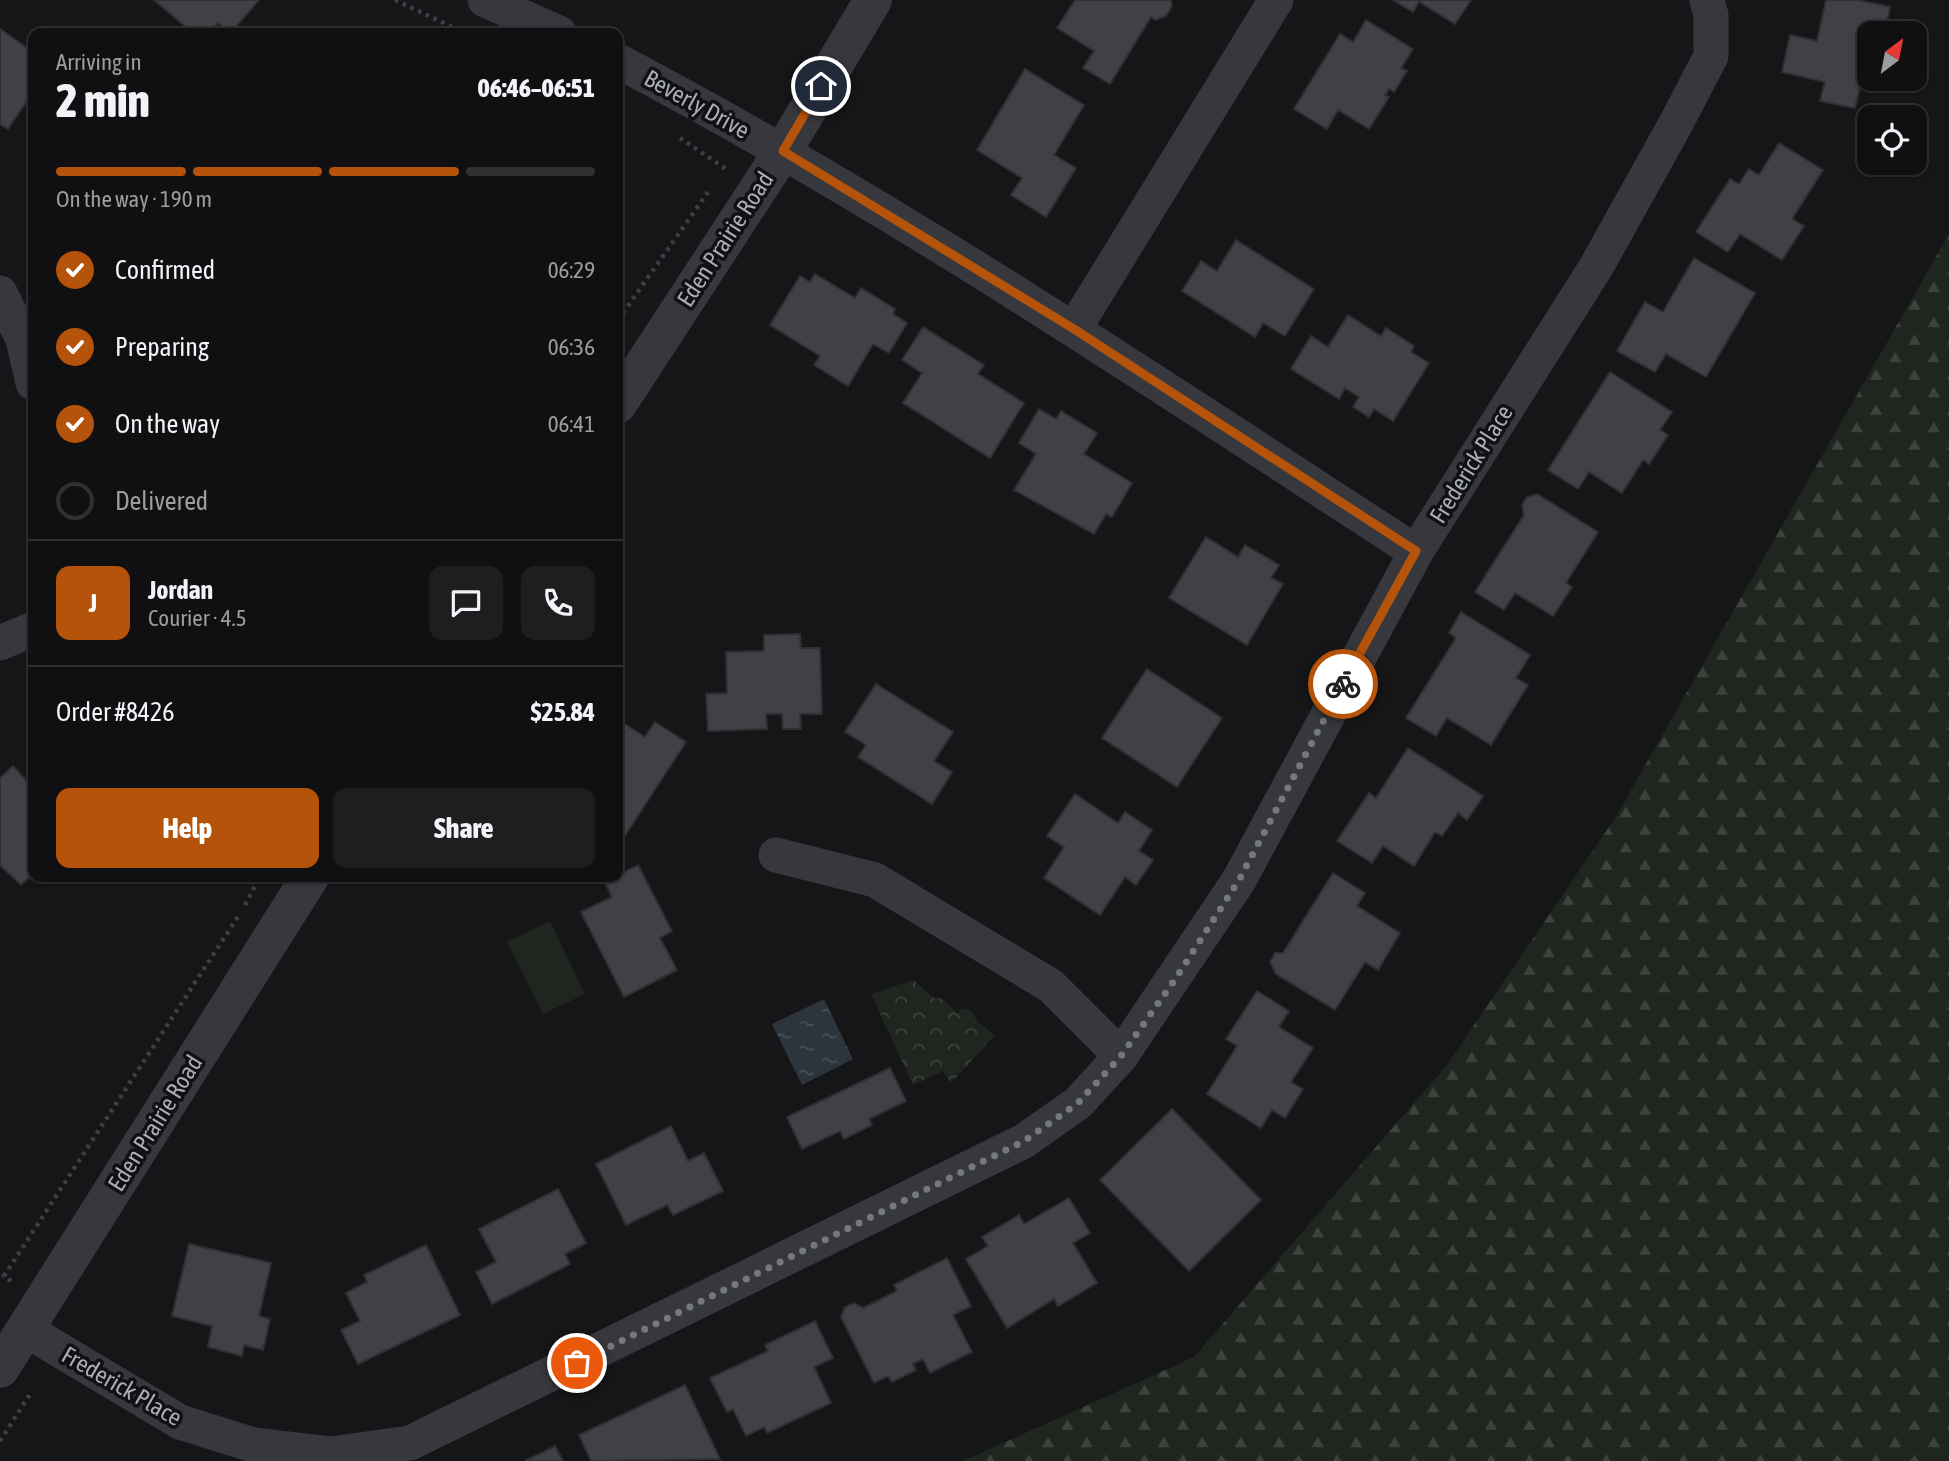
<!DOCTYPE html>
<meta charset="utf-8">
<style>
body{margin:0;font-family:"Asap Condensed",sans-serif;background:#1e1e20;color:#f1f3f6;height:100vh;display:flex;flex-direction:column;font-size:26px;white-space:nowrap}
*{box-sizing:border-box;margin:0}
p{font-size:23px;color:#9c9d9f}
.icon{flex:none;width:38px;height:38px;fill:none;stroke:currentColor;stroke-width:2;stroke-linecap:round;stroke-linejoin:round}
.map{position:relative;flex:1;overflow:hidden}
.sheet{position:absolute;left:28px;top:28px;width:595px;height:854px;display:flex;flex-direction:column;background:#101012;border-radius:14px;box-shadow:0 2px 5px #0004,0 0 0 2px #303032}
.sheet>*{flex:none}
.needle{width:46px;rotate:32deg}
.buttons{position:absolute;left:1857px;top:21px;display:grid;gap:14px}
.buttons a{display:grid;place-items:center;width:70px;height:70px;border-radius:14px;background:#101012;box-shadow:0 2px 5px #0004,0 0 0 2px #303032;font-size:35px}
.pin{position:absolute;display:grid;place-items:center;width:60px;height:60px;color:#fff;margin:-30px;border:4px solid #fff;border-radius:50%;box-shadow:0 2px 7px #0007}
.courier{position:absolute;display:grid;place-items:center;width:70px;height:70px;margin:-35px;border:5px solid #b45309;border-radius:50%;background:#fff;color:#222;box-shadow:0 2px 9px #0007}
.headline em{font-style:normal;font-weight:800}
.headline div{display:flex;flex-direction:column-reverse}
.headline{display:flex;align-items:center;justify-content:space-between;height:119px;padding:0 28px}
h1{font-size:46px;font-weight:800;line-height:52px}
.bar{display:grid;grid-template-columns:repeat(4,1fr);gap:10px 7px;align-content:center;height:84px;padding:0 28px}
.bar i{height:9px;border-radius:5px;background:#303032}
.bar .active{background:#b45309}
.bar p{grid-column:span 4}
.line{display:flex;align-items:center;gap:18px;padding:0 28px;border-top:2px solid #303032}
.line div{flex:1}
.round{display:grid;place-items:center;flex:none;width:74px;height:74px;border-radius:14px;background:#1e1e20}
ol{padding:0 28px;list-style:none}
li{display:flex;align-items:center;gap:21px;height:77px}
li p{margin-inline-start:auto}
li .icon{padding:7px;border-radius:50%;background:#b45309;color:#fff;stroke-width:4}
li:last-child{color:#9c9d9f}
li i{width:38px;height:38px;border:4px solid #303032;border-radius:50%}
.primary-button{display:flex;gap:14px;margin-top:auto;padding:14px 28px}
.primary-button a{flex:1;height:80px;border-radius:14px;background:#b45309;color:#fff;font-size:28px;font-weight:800;line-height:80px;text-align:center}
.primary-button a+a{background:#1e1e20;color:#f1f3f6}
.map>svg:first-child{display:block}
</style>
<div class="map">
<svg width="1949" height="1461" viewBox="0 0 1949 1461">
<defs>
<pattern id="forest-firs" width="22" height="20" patternUnits="userSpaceOnUse" patternTransform="scale(1.75)"><rect width="22" height="20" fill="#1e261f"/><path d="M5 1l3.5 6h-7zM16 11l3.5 6h-7z" fill="#3c433d"/></pattern>
<pattern id="park-crowns" width="20" height="18" patternUnits="userSpaceOnUse" patternTransform="scale(1.75)"><rect width="20" height="18" fill="#1e261f"/><path d="M2 6a3 3 0 1 1 6 0M12 15a3 3 0 1 1 6 0" fill="none" stroke="#3c433d"/></pattern>
<pattern id="water-ripples" width="26" height="14" patternUnits="userSpaceOnUse" patternTransform="scale(1.75)"><rect width="26" height="14" fill="#2c353c"/><path d="M2 4q2-2 4 0t4 0M15 11q2-2 4 0t4 0" fill="none" stroke="#485056"/></pattern>
</defs>
<rect width="100%" height="100%" fill="#161618"/>
<polygon fill="url(#forest-firs)" points="1949,234 1949,1461 963,1461 1194,1357 1447,1065 1615,818"/>
<polygon fill="url(#park-crowns)" points="913,980 934,998 944,999 957,1014 962,1009 969,1009 979,1023 995,1035 951,1083 943,1071 913,1085 871,994"/>
<polygon fill="#1e261f" points="550,921 585,994 543,1014 507,942"/>
<polygon fill="url(#water-ripples)" points="824,999 853,1059 802,1085 772,1024"/>
<g fill="#404145" stroke="#303034" stroke-width="2">
<polygon points="154,0 259,0 230,33 218,23 209,33 193,33"/>
<polygon points="1075,0 1171,0 1172,6 1166,16 1155,20 1151,17 1110,84 1083,68 1094,51 1057,28"/>
<polygon points="1393,0 1471,0 1455,24 1419,2 1413,12"/>
<polygon points="1826,0 1858,0 1890,7 1886,26 1891,27 1890,33 1869,33 1869,79 1872,79 1870,89 1860,87 1855,108 1820,101 1825,82 1782,72 1790,35 1817,41"/>
<polygon points="1366,20 1413,49 1401,68 1407,71 1394,92 1389,89 1385,95 1389,97 1369,129 1338,110 1327,129 1294,109 1340,34 1353,42"/>
<polygon points="0,29 33,52 33,92 8,129 0,124"/>
<polygon points="1025,69 1084,105 1054,155 1076,168 1046,217 1011,195 1022,178 977,150"/>
<polygon points="1779,143 1823,170 1792,219 1804,226 1782,260 1740,234 1728,252 1696,232 1730,179 1739,184 1749,169 1759,175"/>
<polygon points="1236,240 1314,289 1285,336 1263,323 1255,337 1182,291 1201,261 1217,271"/>
<polygon points="1694,258 1755,293 1706,377 1666,354 1655,372 1617,351 1645,302 1663,312"/>
<polygon points="815,274 855,298 861,288 895,309 893,314 907,323 889,353 873,344 848,386 814,365 820,356 770,325 800,276 810,282"/>
<polygon points="1348,315 1381,336 1386,328 1414,346 1411,352 1429,363 1393,421 1374,409 1369,417 1353,407 1359,397 1345,388 1339,399 1291,369 1311,336 1328,347"/>
<polygon points="923,327 984,365 978,374 1024,403 990,458 903,403 922,373 902,360"/>
<polygon points="1610,372 1672,412 1660,430 1668,435 1649,464 1643,460 1622,493 1589,472 1578,489 1548,470"/>
<polygon points="1039,409 1056,419 1061,411 1097,433 1084,454 1132,483 1112,517 1106,514 1094,534 1014,490 1036,454 1019,443"/>
<polygon points="1537,494 1598,532 1566,583 1572,587 1553,616 1515,593 1504,610 1475,592 1524,515 1522,505 1527,497"/>
<polygon points="1206,537 1238,557 1245,545 1279,565 1271,578 1283,584 1247,645 1169,598"/>
<polygon points="1461,612 1530,655 1516,678 1528,685 1491,745 1447,718 1436,736 1406,718 1456,638 1449,633"/>
<polygon points="800,634 801,648 820,648 822,714 800,714 801,729 783,729 782,714 766,714 767,729 708,731 706,694 727,693 726,652 764,651 764,635"/>
<polygon points="1147,669 1222,718 1177,787 1102,738"/>
<polygon points="876,684 953,732 934,761 952,772 932,804 858,757 866,745 845,732"/>
<polygon points="618,720 645,737 655,722 686,742 622,840 618,837"/>
<polygon points="1408,748 1483,796 1467,820 1458,813 1442,836 1435,832 1414,866 1383,846 1372,863 1337,841 1369,793 1376,798"/>
<polygon points="13,766 33,788 33,874 21,885 0,865 0,778"/>
<polygon points="1075,794 1118,823 1125,812 1152,830 1139,851 1153,860 1136,885 1125,877 1100,915 1044,878 1064,847 1047,836"/>
<polygon points="638,865 672,931 660,938 677,970 624,997 581,912 612,897 605,882"/>
<polygon points="1333,873 1365,893 1357,906 1400,933 1378,970 1365,962 1335,1010 1276,974 1270,962 1275,953 1283,953"/>
<polygon points="1257,991 1289,1011 1279,1027 1313,1048 1291,1082 1303,1089 1285,1118 1272,1110 1261,1128 1207,1094 1237,1046 1226,1039"/>
<polygon points="890,1068 906,1101 869,1119 872,1125 844,1139 840,1131 802,1149 787,1117"/>
<polygon points="1172,1109 1261,1200 1189,1271 1100,1180"/>
<polygon points="671,1126 688,1161 704,1153 723,1191 673,1215 667,1205 626,1225 596,1164"/>
<polygon points="558,1189 586,1243 565,1254 570,1264 492,1304 476,1272 496,1262 479,1229"/>
<polygon points="1069,1198 1090,1233 1073,1243 1097,1283 1058,1306 1054,1299 1007,1328 966,1259 988,1246 982,1237 1019,1215 1024,1224"/>
<polygon points="189,1244 271,1263 259,1316 270,1319 263,1350 244,1345 242,1356 208,1347 212,1326 172,1316"/>
<polygon points="426,1245 460,1315 358,1364 341,1330 360,1321 346,1293 367,1282 364,1275"/>
<polygon points="947,1258 971,1306 953,1315 972,1352 930,1373 923,1359 913,1364 916,1370 892,1382 888,1376 874,1383 841,1317 845,1307 854,1303 863,1308 897,1291 894,1285"/>
<polygon points="815,1321 833,1358 814,1367 831,1403 767,1433 764,1427 746,1436 733,1409 727,1412 710,1378 768,1351 765,1345"/>
<polygon points="685,1385 720,1459 591,1461 579,1435"/>
<polygon points="555,1446 563,1461 525,1461"/>
</g>
<g fill="none" stroke-linecap="round" stroke-linejoin="round">
<g stroke="#3d3f44" stroke-width="4.5" stroke-dasharray="3.5 5" stroke-linecap="butt">
<polyline points="395,0 465,33"/>
<polyline points="680,138 726,169"/>
<polyline points="618,320 708,192"/>
<polyline points="245,905 260,877"/>
<polyline points="11,1281 4,1276 239,915"/>
<polyline points="0,1441 32,1391"/>
</g>
<g stroke="#37383d" stroke-width="35">
<polyline points="485,0 559,33"/>
<path d="M618,61C894,206 1154,382 1416,552"/>
<polyline points="0,293 23,339 33,383"/>
<polyline points="1074,329 1276,0"/>
<polyline points="0,643 33,629"/>
<polyline points="776,855 875,880 1051,986 1121,1056"/>
<polyline points="26,1330 180,1422 253,1445 330,1454 410,1443 1024,1141 1078,1103 1121,1056 1239,880 1416,552 1596,267 1674,127 1711,56 1711,15 1707,0"/>
</g>
<g stroke="#37383d" stroke-width="38">
<polyline points="618,404 783,151 873,0"/>
<polyline points="0,1369 310,877"/>
</g>
</g>
<g fill="none" stroke-linecap="round" stroke-linejoin="round">
<polyline stroke="#757880" stroke-width="7" stroke-dasharray="0 12.6" points="577,1363 1024,1141 1078,1103 1121,1056 1176,978 1239,880 1343,684"/>
<polyline stroke="#b45309" stroke-width="9" points="821,86 783,151 1074,329 1416,551 1343,684"/>
</g>
<g text-anchor="middle" dominant-baseline="central" stroke-width="7" stroke-linejoin="round" paint-order="stroke">
<g font-size="24" fill="#a8adb8" stroke="#111113">
<text transform="translate(697 104) rotate(29)">Beverly Drive</text>
<text transform="translate(725 239) rotate(-57)">Eden Prairie Road</text>
<text transform="translate(1471 464) rotate(-58)">Frederick Place</text>
<text transform="translate(155 1123) rotate(-58)">Eden Prairie Road</text>
<text transform="translate(122 1386) rotate(30)">Frederick Place</text>
</g>
</g>
</svg>
<div class="buttons">
<a><svg class="needle" viewBox="-14 -14 28 28"><path d="M0-13l5 13h-10z" fill="#e53935"/><path d="M0 13l5-13h-10z" fill="#9c9d9f"/></svg></a>
<a><svg class="icon" aria-label="locate" viewBox="0 0 24 24"><circle cx="12" cy="12" r="6"/><path d="M12 2v4M12 18v4M2 12h4M18 12h4"/></svg></a>
</div>
<div class="pin" style="left:577px;top:1363px;background:#ea580c"><svg class="icon" aria-label="bag" viewBox="0 0 24 24"><path d="M5 8h14l-1 12H6zM9 8a3 3 0 0 1 6 0"/></svg></div>
<div class="pin" style="left:821px;top:86px;background:#1f2937"><svg class="icon" aria-label="home" viewBox="0 0 24 24"><path d="M3 11l9-7 9 7M6 9v11h12V9"/></svg></div>
<div class="courier" style="left:1343px;top:684px"><svg class="icon" aria-label="bike" viewBox="0 0 24 24"><circle cx="6" cy="16" r="4"/><circle cx="18" cy="16" r="4"/><path d="M6 16l4-8h5l3 8M10 8l3 8H6M13 5h3"/></svg></div>
<section class="sheet">
<div class="headline"><div><h1>2 min</h1><p>Arriving in</p></div><em>06:46–06:51</em></div>
<div class="bar"><i class="active"></i><i class="active"></i><i class="active"></i><i></i><p>On the way · 190 m</p></div>
<ol>
<li><svg class="icon" aria-label="check" viewBox="0 0 24 24"><path d="M5 12l5 5 9-10"/></svg>Confirmed<p>06:29</p></li>
<li><svg class="icon" aria-label="check" viewBox="0 0 24 24"><path d="M5 12l5 5 9-10"/></svg>Preparing<p>06:36</p></li>
<li><svg class="icon" aria-label="check" viewBox="0 0 24 24"><path d="M5 12l5 5 9-10"/></svg>On the way<p>06:41</p></li>
<li><i></i>Delivered</li>
</ol>
<div class="line" style="height:126px"><b class="round" style="background:#b45309;color:#fff">J</b><div><b>Jordan</b><p>Courier · 4.5</p></div><a class="round"><svg class="icon" aria-label="chat" viewBox="0 0 24 24"><path d="M4 5h16v11H9l-5 4z"/></svg></a><a class="round"><svg class="icon" aria-label="phone" viewBox="0 0 24 24"><path d="M5 4h4l2 5-3 2q2 4 5 5l2-3 5 2v4C11 20 4 13 5 4z"/></svg></a></div>
<div class="line" style="height:91px"><div>Order #8426</div><b>$25.84</b></div>
<div class="primary-button"><a>Help</a><a>Share</a></div>
</section>
</div>
